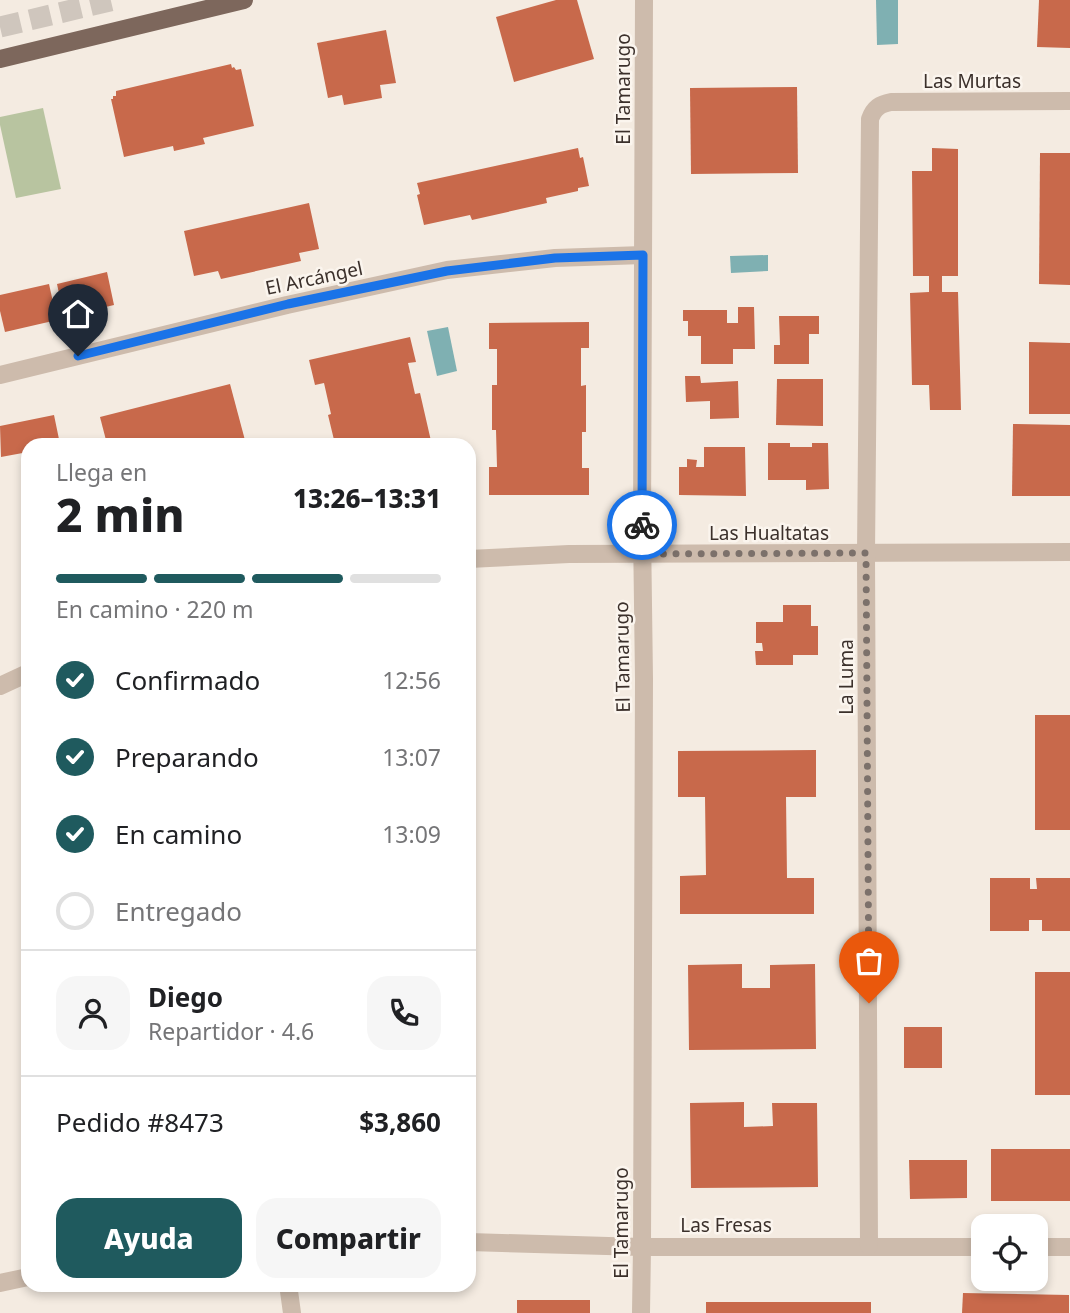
<!DOCTYPE html>
<html lang="es">
<meta charset="utf-8">
<style>
body{margin:0;font-family:"Noto Sans",sans-serif;background:#f6f6f6;color:#202124;height:100vh;display:flex;flex-direction:column;font-size:26px;white-space:nowrap}
*{box-sizing:border-box;margin:0}
p{font-size:23px;color:#757577}
.icon{flex:none;width:38px;height:38px;fill:none;stroke:currentColor;stroke-width:2;stroke-linecap:round;stroke-linejoin:round}
.map{position:relative;flex:1;overflow:hidden}
.drawer{position:absolute;left:21px;top:438px;width:455px;height:854px;display:flex;flex-direction:column;background:#fff;border-radius:21px;box-shadow:0 4px 10px #0003}
.drawer>*{flex:none}
.controls{position:absolute;left:971px;top:1214px;display:grid;gap:14px}
.controls a{display:grid;place-items:center;width:77px;height:77px;border-radius:14px;background:#fff;box-shadow:0 4px 10px #0003;font-size:35px}
.pin{position:absolute;display:grid;place-items:center;width:60px;height:60px;color:#fff;margin:-72px -30px;border-radius:50% 50% 50% 0;rotate:-45deg;box-shadow:0 0 7px #0007}
.pin .icon{rotate:45deg}
.courier{position:absolute;display:grid;place-items:center;width:70px;height:70px;margin:-35px;border:5px solid #1a73e8;border-radius:50%;background:#fff;color:#222;box-shadow:0 2px 9px #0007}
.head em{font-style:normal;font-weight:800}
.head div{display:flex;flex-direction:column-reverse}
.head{display:flex;align-items:center;justify-content:space-between;height:119px;padding:0 35px}
h1{font-size:46px;font-weight:800;line-height:52px}
.bar{display:grid;grid-template-columns:repeat(4,1fr);gap:10px 7px;align-content:center;height:84px;padding:0 35px}
.bar i{height:9px;border-radius:5px;background:#e0e0e0}
.bar .active{background:#1f5a5e}
.bar p{grid-column:span 4}
.line{display:flex;align-items:center;gap:18px;padding:0 35px;border-top:2px solid #e0e0e0}
.line div{flex:1}
.round{display:grid;place-items:center;flex:none;width:74px;height:74px;border-radius:21px;background:#f6f6f6}
ol{padding:0 35px;list-style:none}
li{display:flex;align-items:center;gap:21px;height:77px}
li p{margin-inline-start:auto}
li .icon{padding:7px;border-radius:50%;background:#1f5a5e;color:#fff;stroke-width:4}
li:last-child{color:#757577}
li i{width:38px;height:38px;border:4px solid #e0e0e0;border-radius:50%}
.action{display:flex;gap:14px;margin-top:auto;padding:14px 35px}
.action a{flex:1;height:80px;border-radius:21px;background:#1f5a5e;color:#fff;font-size:28px;font-weight:800;line-height:80px;text-align:center}
.action a+a{background:#f6f6f6;color:#202124}
.map>svg:first-child{display:block}
</style>
<div class="map">
<svg width="1070" height="1313" viewBox="0 0 1070 1313">
<rect width="100%" height="100%" fill="#f4ebe1"/>
<polygon fill="#b8c4a0" points="43,108 61,189 16,198 0,125 0,117"/>
<g fill="#7fb0b2">
<polygon points="876,0 898,0 898,44 877,45"/>
<polygon points="768,255 768,271 731,273 730,256"/>
<polygon points="448,327 457,371 437,376 427,331"/>
</g>
<g fill="#c8694b">
<polygon points="556,0 577,0 594,59 514,82 496,17"/>
<polygon points="1039,0 1070,0 1070,48 1037,47"/>
<polygon points="386,30 396,83 380,85 382,98 344,105 342,95 328,98 317,43"/>
<polygon points="231,64 232,68 234,67 236,70 241,69 254,126 203,138 205,144 174,151 173,146 124,157 111,99 113,99 113,96 116,96 116,91"/>
<polygon points="797,87 798,173 691,174 690,88"/>
<polygon points="578,148 580,158 583,157 589,186 578,188 578,191 546,198 547,203 472,220 470,215 424,225 417,195 420,194 417,183"/>
<polygon points="932,148 958,149 958,276 942,276 942,292 958,292 961,410 930,410 929,385 912,385 910,293 929,292 929,276 913,276 912,171 932,171"/>
<polygon points="1040,153 1070,153 1070,285 1039,284"/>
<polygon points="309,203 319,249 299,253 301,261 221,279 218,271 194,276 184,231"/>
<polygon points="107,272 114,305 64,317 57,284"/>
<polygon points="49,284 57,320 5,332 0,311 0,295"/>
<polygon points="738,307 754,307 755,349 733,349 733,364 701,364 701,336 688,336 688,321 683,321 683,310 727,310 727,323 738,323"/>
<polygon points="779,316 819,316 819,334 809,334 809,364 774,364 774,345 780,345"/>
<polygon points="589,322 589,348 581,348 581,386 586,385 586,432 582,432 582,468 589,468 589,495 489,495 489,467 497,467 496,430 492,430 492,385 497,385 497,349 489,349 489,323"/>
<polygon points="410,337 416,362 408,363 415,394 420,393 431,441 428,442 429,444 335,444 328,415 331,414 324,383 315,385 309,360"/>
<polygon points="1029,342 1070,343 1070,414 1029,414"/>
<polygon points="685,376 700,376 701,383 738,381 739,418 710,419 710,401 686,402"/>
<polygon points="777,379 823,379 823,426 776,425"/>
<polygon points="230,384 246,444 107,444 100,417"/>
<polygon points="54,415 60,444 28,444 28,452 1,457 0,426"/>
<polygon points="1013,424 1070,425 1070,496 1012,496"/>
<polygon points="768,443 790,443 790,447 812,447 812,443 828,443 829,489 806,490 806,480 768,480"/>
<polygon points="704,447 745,447 746,496 679,495 679,467 687,467 687,459 697,460 696,467 704,467"/>
<polygon points="783,605 811,605 811,626 818,626 818,655 793,655 793,665 756,665 755,651 763,651 762,643 756,643 756,622 783,622"/>
<rect x="1035" y="715" width="35" height="115"/>
<polygon points="816,750 816,797 786,797 787,878 814,878 814,914 680,914 680,876 706,875 705,797 678,797 678,751"/>
<polygon points="990,878 1030,878 1030,889 1037,889 1036,878 1070,878 1070,931 1042,931 1042,920 1029,920 1029,931 990,931"/>
<polygon points="742,964 742,988 770,988 770,965 815,964 816,1049 689,1050 688,965"/>
<rect x="1035" y="972" width="35" height="123"/>
<rect x="904" y="1027" width="38" height="41"/>
<polygon points="744,1102 744,1127 773,1126 772,1103 817,1103 818,1187 691,1188 690,1103"/>
<rect x="991" y="1149" width="79" height="52"/>
<polygon points="909,1160 967,1160 967,1198 910,1199"/>
<polygon points="963,1293 1069,1295 1069,1313 962,1313"/>
<rect x="517" y="1300" width="73" height="13"/>
<rect x="706" y="1302" width="165" height="11"/>
</g>
<g fill="none" stroke-linecap="round" stroke-linejoin="round">
<polyline stroke="#cfc6bd" stroke-width="21" stroke-dasharray="21 10" stroke-linecap="butt" points="0,27 114,0"/>
<g stroke="#cdbbac" stroke-width="18">
<polyline points="0,375 287,305 447,270 555,258 643,255"/>
<polyline points="469,559 569,554 1070,552"/>
<polyline points="0,686 28,673"/>
<polyline points="469,1242 642,1247 984,1247"/>
<path d="M869,1246L866,553L870,119C874,108 880,104 891,102L1070,101"/>
<polyline points="1036,1247 1070,1247"/>
<polyline points="0,1283 28,1277"/>
<polyline points="288,1284 292,1313"/>
<polyline points="641,1313 642,1247 644,679 642,530 644,0"/>
</g>
<polyline stroke="#7d675c" stroke-width="18" points="0,59 244,0"/>
</g>
<g fill="none" stroke-linecap="round" stroke-linejoin="round">
<polyline stroke="#7c716b" stroke-width="7" stroke-dasharray="0 12.6" points="642,525 642,554 866,553 869,1003"/>
<polyline stroke="#1a73e8" stroke-width="9" points="78,356 288,304 447,271 555,258 643,255 642,525"/>
</g>
<g text-anchor="middle" dominant-baseline="central" stroke-width="5" stroke-linejoin="round" paint-order="stroke">
<g font-size="19" fill="#3b302b" stroke="#fbf5ee">
<text x="972" y="81">Las Murtas</text>
<text transform="translate(623 89) rotate(-90)">El Tamarugo</text>
<text transform="translate(314 278) rotate(-12)">El Arcángel</text>
<text x="769" y="533">Las Hualtatas</text>
<text transform="translate(622 657) rotate(-91)">El Tamarugo</text>
<text transform="translate(846 677) rotate(-90)">La Luma</text>
<text transform="translate(621 1223) rotate(-90)">El Tamarugo</text>
<text x="726" y="1225">Las Fresas</text>
</g>
</g>
</svg>
<div class="controls">
<a><svg class="icon" aria-label="locate" viewBox="0 0 24 24"><circle cx="12" cy="12" r="6"/><path d="M12 2v4M12 18v4M2 12h4M18 12h4"/></svg></a>
</div>
<div class="pin" style="left:869px;top:1003px;background:#ea580c"><svg class="icon" aria-label="bag" viewBox="0 0 24 24"><path d="M5 8h14l-1 12H6zM9 8a3 3 0 0 1 6 0"/></svg></div>
<div class="pin" style="left:78px;top:356px;background:#1f2937"><svg class="icon" aria-label="home" viewBox="0 0 24 24"><path d="M3 11l9-7 9 7M6 9v11h12V9"/></svg></div>
<div class="courier" style="left:642px;top:525px"><svg class="icon" aria-label="bike" viewBox="0 0 24 24"><circle cx="6" cy="16" r="4"/><circle cx="18" cy="16" r="4"/><path d="M6 16l4-8h5l3 8M10 8l3 8H6M13 5h3"/></svg></div>
<section class="drawer">
<div class="head"><div><h1>2 min</h1><p>Llega en</p></div><em>13:26–13:31</em></div>
<div class="bar"><i class="active"></i><i class="active"></i><i class="active"></i><i></i><p>En camino · 220 m</p></div>
<ol>
<li><svg class="icon" aria-label="check" viewBox="0 0 24 24"><path d="M5 12l5 5 9-10"/></svg>Confirmado<p>12:56</p></li>
<li><svg class="icon" aria-label="check" viewBox="0 0 24 24"><path d="M5 12l5 5 9-10"/></svg>Preparando<p>13:07</p></li>
<li><svg class="icon" aria-label="check" viewBox="0 0 24 24"><path d="M5 12l5 5 9-10"/></svg>En camino<p>13:09</p></li>
<li><i></i>Entregado</li>
</ol>
<div class="line" style="height:126px"><a class="round"><svg class="icon" aria-label="person" viewBox="0 0 24 24"><circle cx="12" cy="8" r="4"/><path d="M4 21q1-7 8-7t8 7"/></svg></a><div><b>Diego</b><p>Repartidor · 4.6</p></div><a class="round"><svg class="icon" aria-label="phone" viewBox="0 0 24 24"><path d="M5 4h4l2 5-3 2q2 4 5 5l2-3 5 2v4C11 20 4 13 5 4z"/></svg></a></div>
<div class="line" style="height:91px"><div>Pedido #8473</div><b>$3,860</b></div>
<div class="action"><a>Ayuda</a><a>Compartir</a></div>
</section>
</div>
